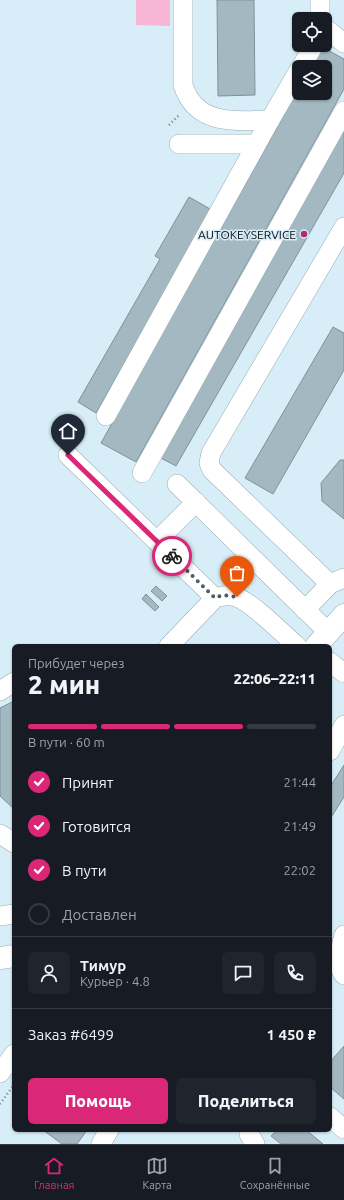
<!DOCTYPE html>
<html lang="ru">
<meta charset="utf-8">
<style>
body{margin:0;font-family:Ubuntu,sans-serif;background:#20242c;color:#f1f3f6;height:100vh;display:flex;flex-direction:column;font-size:15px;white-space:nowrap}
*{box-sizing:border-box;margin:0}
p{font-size:13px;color:#9ea1a6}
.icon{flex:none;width:22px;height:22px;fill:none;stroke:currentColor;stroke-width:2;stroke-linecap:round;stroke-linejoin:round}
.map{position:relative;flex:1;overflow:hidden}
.drawer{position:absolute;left:12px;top:644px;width:320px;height:488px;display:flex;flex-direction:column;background:#171b24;border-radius:6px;box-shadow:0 1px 3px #0004}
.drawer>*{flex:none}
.buttons{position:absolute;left:292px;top:12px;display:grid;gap:8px}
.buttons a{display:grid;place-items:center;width:40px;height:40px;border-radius:6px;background:#171b24;box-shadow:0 1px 3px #0004;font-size:20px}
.pin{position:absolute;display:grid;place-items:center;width:34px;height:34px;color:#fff;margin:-41px -17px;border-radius:50% 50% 50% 0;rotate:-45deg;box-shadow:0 0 4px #0007}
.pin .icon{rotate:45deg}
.courier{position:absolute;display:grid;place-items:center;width:40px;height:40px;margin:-20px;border:3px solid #db2777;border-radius:50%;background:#fff;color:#222;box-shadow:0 1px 5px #0007}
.overview em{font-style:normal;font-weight:800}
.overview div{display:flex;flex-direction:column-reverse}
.overview{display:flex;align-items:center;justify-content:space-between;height:68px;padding:0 16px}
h1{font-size:26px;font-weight:800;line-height:30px}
.bar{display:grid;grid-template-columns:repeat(4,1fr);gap:6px 4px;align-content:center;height:48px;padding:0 16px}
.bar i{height:5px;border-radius:3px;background:#363941}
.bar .on{background:#db2777}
.bar p{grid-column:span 4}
.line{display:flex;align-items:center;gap:10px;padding:0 16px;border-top:1px solid #363941}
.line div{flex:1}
.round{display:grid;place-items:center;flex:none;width:42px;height:42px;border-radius:6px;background:#20242c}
ol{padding:0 16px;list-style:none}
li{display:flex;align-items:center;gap:12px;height:44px}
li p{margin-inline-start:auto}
li .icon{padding:4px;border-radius:50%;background:#db2777;color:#fff;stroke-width:4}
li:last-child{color:#9ea1a6}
li i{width:22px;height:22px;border:2px solid #363941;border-radius:50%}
.action{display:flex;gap:8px;margin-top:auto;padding:8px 16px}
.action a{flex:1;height:46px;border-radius:6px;background:#db2777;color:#fff;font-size:16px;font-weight:800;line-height:46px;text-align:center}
.action a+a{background:#20242c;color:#f1f3f6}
.tabs{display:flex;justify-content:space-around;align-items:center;height:56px;border-top:1px solid #363941;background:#171b24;font-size:11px;color:#9ea1a6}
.tabs a{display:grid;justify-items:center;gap:2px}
.tabs .on{color:#db2777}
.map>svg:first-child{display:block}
</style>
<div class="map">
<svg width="344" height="1144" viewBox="0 0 344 1144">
<rect width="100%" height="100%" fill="#d7edf7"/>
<polygon fill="#f7b6d6" points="136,0 170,0 170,26 136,25"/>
<g fill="#a3b8c1" stroke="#7e929b">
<polygon points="217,0 254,0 255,95 218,96"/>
<polygon points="322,47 344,59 344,89 136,462 101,443 299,88 299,93 325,93 325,67 311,67"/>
<polygon points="344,130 344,173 176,466 157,456"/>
<polygon points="189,197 212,210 96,413 78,402 160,259 155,256"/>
<polygon points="333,327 344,333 344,370 273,494 245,478"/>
<polygon points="340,460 344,460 344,519 322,501 321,483"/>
<polygon points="156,586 167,596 162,601 151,591"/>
<polygon points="146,594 159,607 155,611 142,599"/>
<polygon points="14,701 14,809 0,796 0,708"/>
<polygon points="344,765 344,797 330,819 330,787"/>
<polygon points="344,1046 344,1099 330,1087 330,1062"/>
<polygon points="43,1130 87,1130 77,1144 62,1144"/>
<polygon points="277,1130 306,1130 323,1144 281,1144 271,1136"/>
</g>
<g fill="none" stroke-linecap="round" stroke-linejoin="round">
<defs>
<g id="minor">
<path d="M183,0V85C196,126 235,121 270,120L299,70"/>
<polyline points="320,0 320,19"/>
<polyline points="325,28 344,43"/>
<polyline points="301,67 314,45"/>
<polyline points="179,144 256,144"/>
<polyline points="344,227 211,453 209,463 212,470 330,584 344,578"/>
<polyline points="106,416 270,120"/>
<polyline points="68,455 215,598"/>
<polyline points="142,473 344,111"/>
<polyline points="177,484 328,632"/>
<polyline points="157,541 196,502"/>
<polyline points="305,610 330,584"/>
<path d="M169,646L215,598C222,596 229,594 236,597C252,602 283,634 297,646"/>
<polyline points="330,662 344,673"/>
<polyline points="0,691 14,682"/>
<polyline points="330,751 344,725"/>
<polyline points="0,834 14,843"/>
<polyline points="0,916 14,914"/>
<path d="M344,935C341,946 336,966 344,975"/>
<polyline points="0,1073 14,1054"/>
<polyline points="330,1117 344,1129"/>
<polyline points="249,1130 249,1134 255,1144"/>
<polyline points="101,1144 109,1130"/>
</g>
<g id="major">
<polyline points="316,646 344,615"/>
<polyline points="0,958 14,956"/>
</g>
</defs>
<use href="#minor" stroke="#99aeb6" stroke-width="20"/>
<use href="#major" stroke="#99aeb6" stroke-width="23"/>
<g stroke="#707e85" stroke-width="2.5" stroke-dasharray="1 3" stroke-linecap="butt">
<polyline points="169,125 180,114"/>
<polyline points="0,1104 13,1086"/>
</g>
<use href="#minor" stroke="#fff" stroke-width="19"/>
<use href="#major" stroke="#fff" stroke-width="22"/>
</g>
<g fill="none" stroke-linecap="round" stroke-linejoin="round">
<polyline stroke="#505c62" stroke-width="4" stroke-dasharray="0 7.2" points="172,556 215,598 223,595 237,597"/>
<polyline stroke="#db2777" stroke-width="5" points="68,455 172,556"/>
</g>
<circle fill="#ac2c7b" stroke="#d7edf7" stroke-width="1.5" cx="304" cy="234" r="4"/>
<g text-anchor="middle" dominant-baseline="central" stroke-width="3" stroke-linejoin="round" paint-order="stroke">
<g font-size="12" fill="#070e11" stroke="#d7edf7" text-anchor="end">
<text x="296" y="234">AUTOKEYSERVICE</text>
</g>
</g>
</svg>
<div class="buttons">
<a><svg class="icon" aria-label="locate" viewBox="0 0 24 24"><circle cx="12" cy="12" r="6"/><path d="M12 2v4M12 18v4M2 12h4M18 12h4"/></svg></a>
<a><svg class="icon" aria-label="layers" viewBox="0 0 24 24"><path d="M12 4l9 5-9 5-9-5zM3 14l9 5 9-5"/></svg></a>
</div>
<div class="pin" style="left:237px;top:597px;background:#ea580c"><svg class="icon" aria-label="bag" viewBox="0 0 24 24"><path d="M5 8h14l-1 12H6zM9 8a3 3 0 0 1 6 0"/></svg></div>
<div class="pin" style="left:68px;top:455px;background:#1f2937"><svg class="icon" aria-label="home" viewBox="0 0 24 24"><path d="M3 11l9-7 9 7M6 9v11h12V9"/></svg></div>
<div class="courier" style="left:172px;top:556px"><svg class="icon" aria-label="bike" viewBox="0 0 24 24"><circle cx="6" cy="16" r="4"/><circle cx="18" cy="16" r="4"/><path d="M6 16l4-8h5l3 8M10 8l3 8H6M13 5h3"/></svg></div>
<section class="drawer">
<div class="overview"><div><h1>2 мин</h1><p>Прибудет через</p></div><em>22:06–22:11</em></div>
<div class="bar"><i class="on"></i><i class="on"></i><i class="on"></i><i></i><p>В пути · 60 m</p></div>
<ol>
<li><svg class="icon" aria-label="check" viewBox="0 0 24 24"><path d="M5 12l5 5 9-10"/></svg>Принят<p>21:44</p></li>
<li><svg class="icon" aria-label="check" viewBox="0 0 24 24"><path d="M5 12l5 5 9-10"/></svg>Готовится<p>21:49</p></li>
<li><svg class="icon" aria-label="check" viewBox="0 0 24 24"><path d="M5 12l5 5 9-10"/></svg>В пути<p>22:02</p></li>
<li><i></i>Доставлен</li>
</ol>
<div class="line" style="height:72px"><a class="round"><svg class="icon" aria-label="person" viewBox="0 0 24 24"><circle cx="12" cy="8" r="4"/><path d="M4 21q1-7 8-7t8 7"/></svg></a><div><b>Тимур</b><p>Курьер · 4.8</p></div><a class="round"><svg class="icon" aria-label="chat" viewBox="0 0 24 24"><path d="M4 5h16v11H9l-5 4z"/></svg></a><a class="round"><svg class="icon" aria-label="phone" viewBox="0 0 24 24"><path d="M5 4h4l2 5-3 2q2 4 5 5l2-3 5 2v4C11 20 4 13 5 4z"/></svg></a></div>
<div class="line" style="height:52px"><div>Заказ #6499</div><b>1 450 ₽</b></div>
<div class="action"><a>Помощь</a><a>Поделиться</a></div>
</section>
</div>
<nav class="tabs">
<a class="on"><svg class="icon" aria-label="home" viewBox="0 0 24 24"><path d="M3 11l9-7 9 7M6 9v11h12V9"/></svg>Главная</a>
<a><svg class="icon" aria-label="map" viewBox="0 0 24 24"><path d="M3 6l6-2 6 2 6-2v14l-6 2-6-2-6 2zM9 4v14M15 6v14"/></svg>Карта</a>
<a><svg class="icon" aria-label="saved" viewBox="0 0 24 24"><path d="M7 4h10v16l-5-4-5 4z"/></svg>Сохранённые</a>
</nav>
